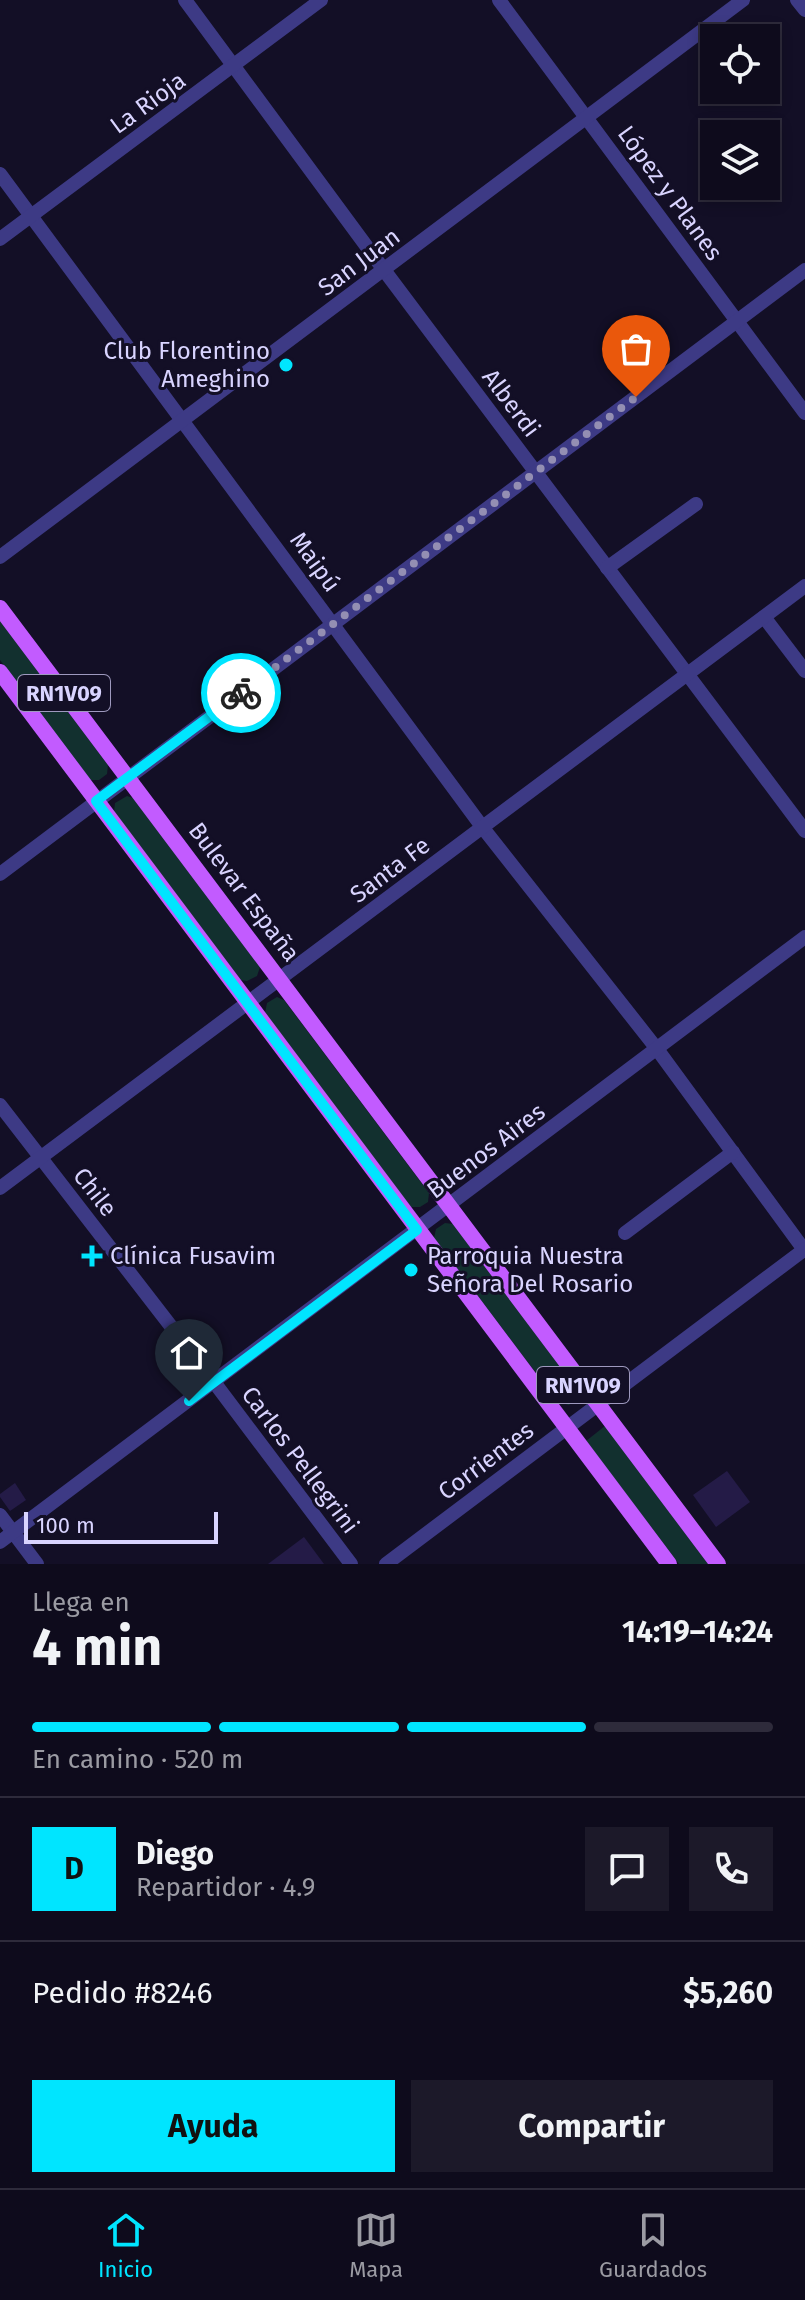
<!DOCTYPE html>
<html lang="es">
<meta charset="utf-8">
<style>
body{margin:0;font-family:"Fira Sans",sans-serif;background:#1c1929;color:#f1f3f6;height:100vh;display:flex;flex-direction:column;font-size:30px;white-space:nowrap}
*{box-sizing:border-box;margin:0}
p{font-size:26px;color:#9b9ba3}
.icon{flex:none;width:44px;height:44px;fill:none;stroke:currentColor;stroke-width:2;stroke-linecap:round;stroke-linejoin:round}
.map{position:relative;height:1564px;overflow:hidden}
.panel{display:flex;flex-direction:column;background:#0e0b1c;flex:1}
.panel>*{flex:none}
.fabs{position:absolute;left:700px;top:24px;display:grid;gap:16px}
.fabs a{display:grid;place-items:center;width:80px;height:80px;border-radius:0px;background:#0e0b1c;box-shadow:0 4px 12px #0003,0 0 0 2px #2e2b3b;font-size:40px}
.scale{position:absolute;left:24px;bottom:20px;width:194px;box-sizing:border-box;padding-left:8px;border:4px solid #d9d4ff;border-top:0;font-size:22px;line-height:28px;white-space:nowrap;color:#d9d4ff;-webkit-text-stroke:6px #130f26;paint-order:stroke}
.pin{position:absolute;display:grid;place-items:center;width:68px;height:68px;color:#fff;margin:-82px -34px;border-radius:50% 50% 50% 0;rotate:-45deg;box-shadow:0 0 8px #0007}
.pin .icon{rotate:45deg}
.courier{position:absolute;display:grid;place-items:center;width:80px;height:80px;margin:-40px;border:6px solid #00e5ff;border-radius:50%;background:#fff;color:#222;box-shadow:0 2px 10px #0007}
.head em{font-style:normal;font-weight:700}
.head div{display:flex;flex-direction:column-reverse}
.head{display:flex;align-items:center;justify-content:space-between;height:136px;padding:0 32px}
h1{font-size:52px;font-weight:700;line-height:60px}
.bar{display:grid;grid-template-columns:repeat(4,1fr);gap:12px 8px;align-content:center;height:96px;padding:0 32px}
.bar i{height:10px;border-radius:6px;background:#2e2b3b}
.bar .on{background:#00e5ff}
.bar p{grid-column:span 4}
.line{display:flex;align-items:center;gap:20px;padding:0 32px;border-top:2px solid #2e2b3b}
.line div{flex:1}
.round{display:grid;place-items:center;flex:none;width:84px;height:84px;border-radius:0px;background:#1c1929}
.primary-button{display:flex;gap:16px;margin-top:auto;padding:16px 32px}
.primary-button a{flex:1;height:92px;border-radius:0px;background:#00e5ff;color:#111;font-size:32px;font-weight:700;line-height:92px;text-align:center}
.primary-button a+a{background:#1c1929;color:#f1f3f6}
.tabs{display:flex;justify-content:space-around;align-items:center;height:112px;border-top:2px solid #2e2b3b;background:#0e0b1c;font-size:22px;color:#9b9ba3}
.tabs a{display:grid;justify-items:center;gap:4px}
.tabs .on{color:#00e5ff}
.map>svg:first-child{display:block}
</style>
<div class="map">
<svg width="805" height="1564" viewBox="0 0 805 1564">
<rect width="100%" height="100%" fill="#130f26"/>
<g fill="#12302f">
<polygon points="0,621 108,765 107,774 99,780 90,780 0,660"/>
<polygon points="127,796 133,798 260,967 257,976 247,981 241,980 114,812 115,803"/>
<polygon points="277,997 284,1000 429,1193 428,1202 420,1207 411,1207 265,1013 267,1003"/>
<polygon points="445,1223 453,1224 577,1389 578,1396 569,1405 558,1402 434,1238 436,1229"/>
<polygon points="605,1426 708,1564 679,1564 586,1441"/>
</g>
<g fill="#241b47">
<polygon points="727,1471 750,1502 716,1527 693,1495"/>
<polygon points="15,1483 26,1500 10,1511 0,1497 0,1494"/>
<polygon points="304,1537 324,1564 268,1564"/>
</g>
<g fill="none" stroke-linecap="round" stroke-linejoin="round">
<g stroke="#3d3a85" stroke-width="14">
<polyline points="185,0 384,270 805,831"/>
<polyline points="499,0 805,413"/>
<polyline points="797,0 805,10"/>
<polyline points="0,174 483,828 657,1049 805,1251"/>
<polyline points="0,239 321,0"/>
<polyline points="0,557 743,0"/>
<polyline points="607,568 696,504"/>
<polyline points="764,617 805,671"/>
<polyline points="0,874 805,270"/>
<polyline points="0,1105 214,1382 351,1564"/>
<polyline points="0,1188 805,586"/>
<polyline points="625,1233 733,1152"/>
<polyline points="0,1515 37,1564"/>
<polyline points="0,1542 805,937"/>
<polyline points="386,1564 805,1249"/>
</g>
<g stroke="#c25bff" stroke-width="16">
<polyline points="0,608 718,1564"/>
<polyline points="0,672 669,1564"/>
</g>
</g>
<g fill="none" stroke-linecap="round" stroke-linejoin="round">
<polyline stroke="#948fb3" stroke-width="8" stroke-dasharray="0 14.4" points="241,693 636,397"/>
<polyline stroke="#00e5ff" stroke-width="10" points="189,1401 417,1230 96,801 241,693"/>
</g>
<g fill="#00e5ff" stroke="#130f26" stroke-width="3">
<circle cx="286" cy="365" r="8"/>
<path d="M88 1244h8v8h8v8h-8v8h-8v-8h-8v-8h8z"/>
<circle cx="411" cy="1270" r="8"/>
</g>
<g text-anchor="middle" dominant-baseline="central" stroke-width="6" stroke-linejoin="round" paint-order="stroke">
<g fill="#130f26" stroke="#9e99be" stroke-width="2">
<rect x="18" y="675" width="92" height="36" rx="6"/>
<rect x="537" y="1367" width="92" height="36" rx="6"/>
</g>
<g font-size="22" font-weight="bold" fill="#d9d4ff">
<text x="64" y="693">RN1V09</text>
<text x="583" y="1385">RN1V09</text>
</g>
<g font-size="24" fill="#d9d4ff" stroke="#130f26">
<text transform="translate(148 103) rotate(-36)">La Rioja</text>
<text transform="translate(670 193) rotate(54)">López y Planes</text>
<text transform="translate(359 262) rotate(-37)">San Juan</text>
<text transform="translate(511 403) rotate(53)">Alberdi</text>
<text transform="translate(315 562) rotate(54)">Maipú</text>
<text transform="translate(390 870) rotate(-37)">Santa Fe</text>
<text transform="translate(244 892) rotate(53)">Bulevar España</text>
<text transform="translate(486 1151) rotate(-37)">Buenos Aires</text>
<text transform="translate(95 1192) rotate(52)">Chile</text>
<text transform="translate(300 1460) rotate(53)">Carlos Pellegrini</text>
<text transform="translate(486 1461) rotate(-37)">Corrientes</text>
</g>
<g font-size="24" fill="#d9d4ff" stroke="#130f26" text-anchor="start">
<text x="270" y="351" text-anchor="end">Club Florentino<tspan x="270" dy="28">Ameghino</tspan></text>
<text x="110" y="1256">Clínica Fusavim</text>
<text x="427" y="1256">Parroquia Nuestra<tspan x="427" dy="28">Señora Del Rosario</tspan></text>
</g>
</g>
</svg>
<div class="fabs">
<a><svg class="icon" aria-label="locate" viewBox="0 0 24 24"><circle cx="12" cy="12" r="6"/><path d="M12 2v4M12 18v4M2 12h4M18 12h4"/></svg></a>
<a><svg class="icon" aria-label="layers" viewBox="0 0 24 24"><path d="M12 4l9 5-9 5-9-5zM3 14l9 5 9-5"/></svg></a>
</div>
<div class="scale">100 m</div>
<div class="pin" style="left:636px;top:397px;background:#ea580c"><svg class="icon" aria-label="bag" viewBox="0 0 24 24"><path d="M5 8h14l-1 12H6zM9 8a3 3 0 0 1 6 0"/></svg></div>
<div class="pin" style="left:189px;top:1401px;background:#1f2937"><svg class="icon" aria-label="home" viewBox="0 0 24 24"><path d="M3 11l9-7 9 7M6 9v11h12V9"/></svg></div>
<div class="courier" style="left:241px;top:693px"><svg class="icon" aria-label="bike" viewBox="0 0 24 24"><circle cx="6" cy="16" r="4"/><circle cx="18" cy="16" r="4"/><path d="M6 16l4-8h5l3 8M10 8l3 8H6M13 5h3"/></svg></div>
</div>
<section class="panel">
<div class="head"><div><h1>4 min</h1><p>Llega en</p></div><em>14:19–14:24</em></div>
<div class="bar"><i class="on"></i><i class="on"></i><i class="on"></i><i></i><p>En camino · 520 m</p></div>
<div class="line" style="height:144px"><b class="round" style="background:#00e5ff;color:#111">D</b><div><b>Diego</b><p>Repartidor · 4.9</p></div><a class="round"><svg class="icon" aria-label="chat" viewBox="0 0 24 24"><path d="M4 5h16v11H9l-5 4z"/></svg></a><a class="round"><svg class="icon" aria-label="phone" viewBox="0 0 24 24"><path d="M5 4h4l2 5-3 2q2 4 5 5l2-3 5 2v4C11 20 4 13 5 4z"/></svg></a></div>
<div class="line" style="height:104px"><div>Pedido #8246</div><b>$5,260</b></div>
<div class="primary-button"><a>Ayuda</a><a>Compartir</a></div>
</section>
<nav class="tabs">
<a class="on"><svg class="icon" aria-label="home" viewBox="0 0 24 24"><path d="M3 11l9-7 9 7M6 9v11h12V9"/></svg>Inicio</a>
<a><svg class="icon" aria-label="map" viewBox="0 0 24 24"><path d="M3 6l6-2 6 2 6-2v14l-6 2-6-2-6 2zM9 4v14M15 6v14"/></svg>Mapa</a>
<a><svg class="icon" aria-label="saved" viewBox="0 0 24 24"><path d="M7 4h10v16l-5-4-5 4z"/></svg>Guardados</a>
</nav>
